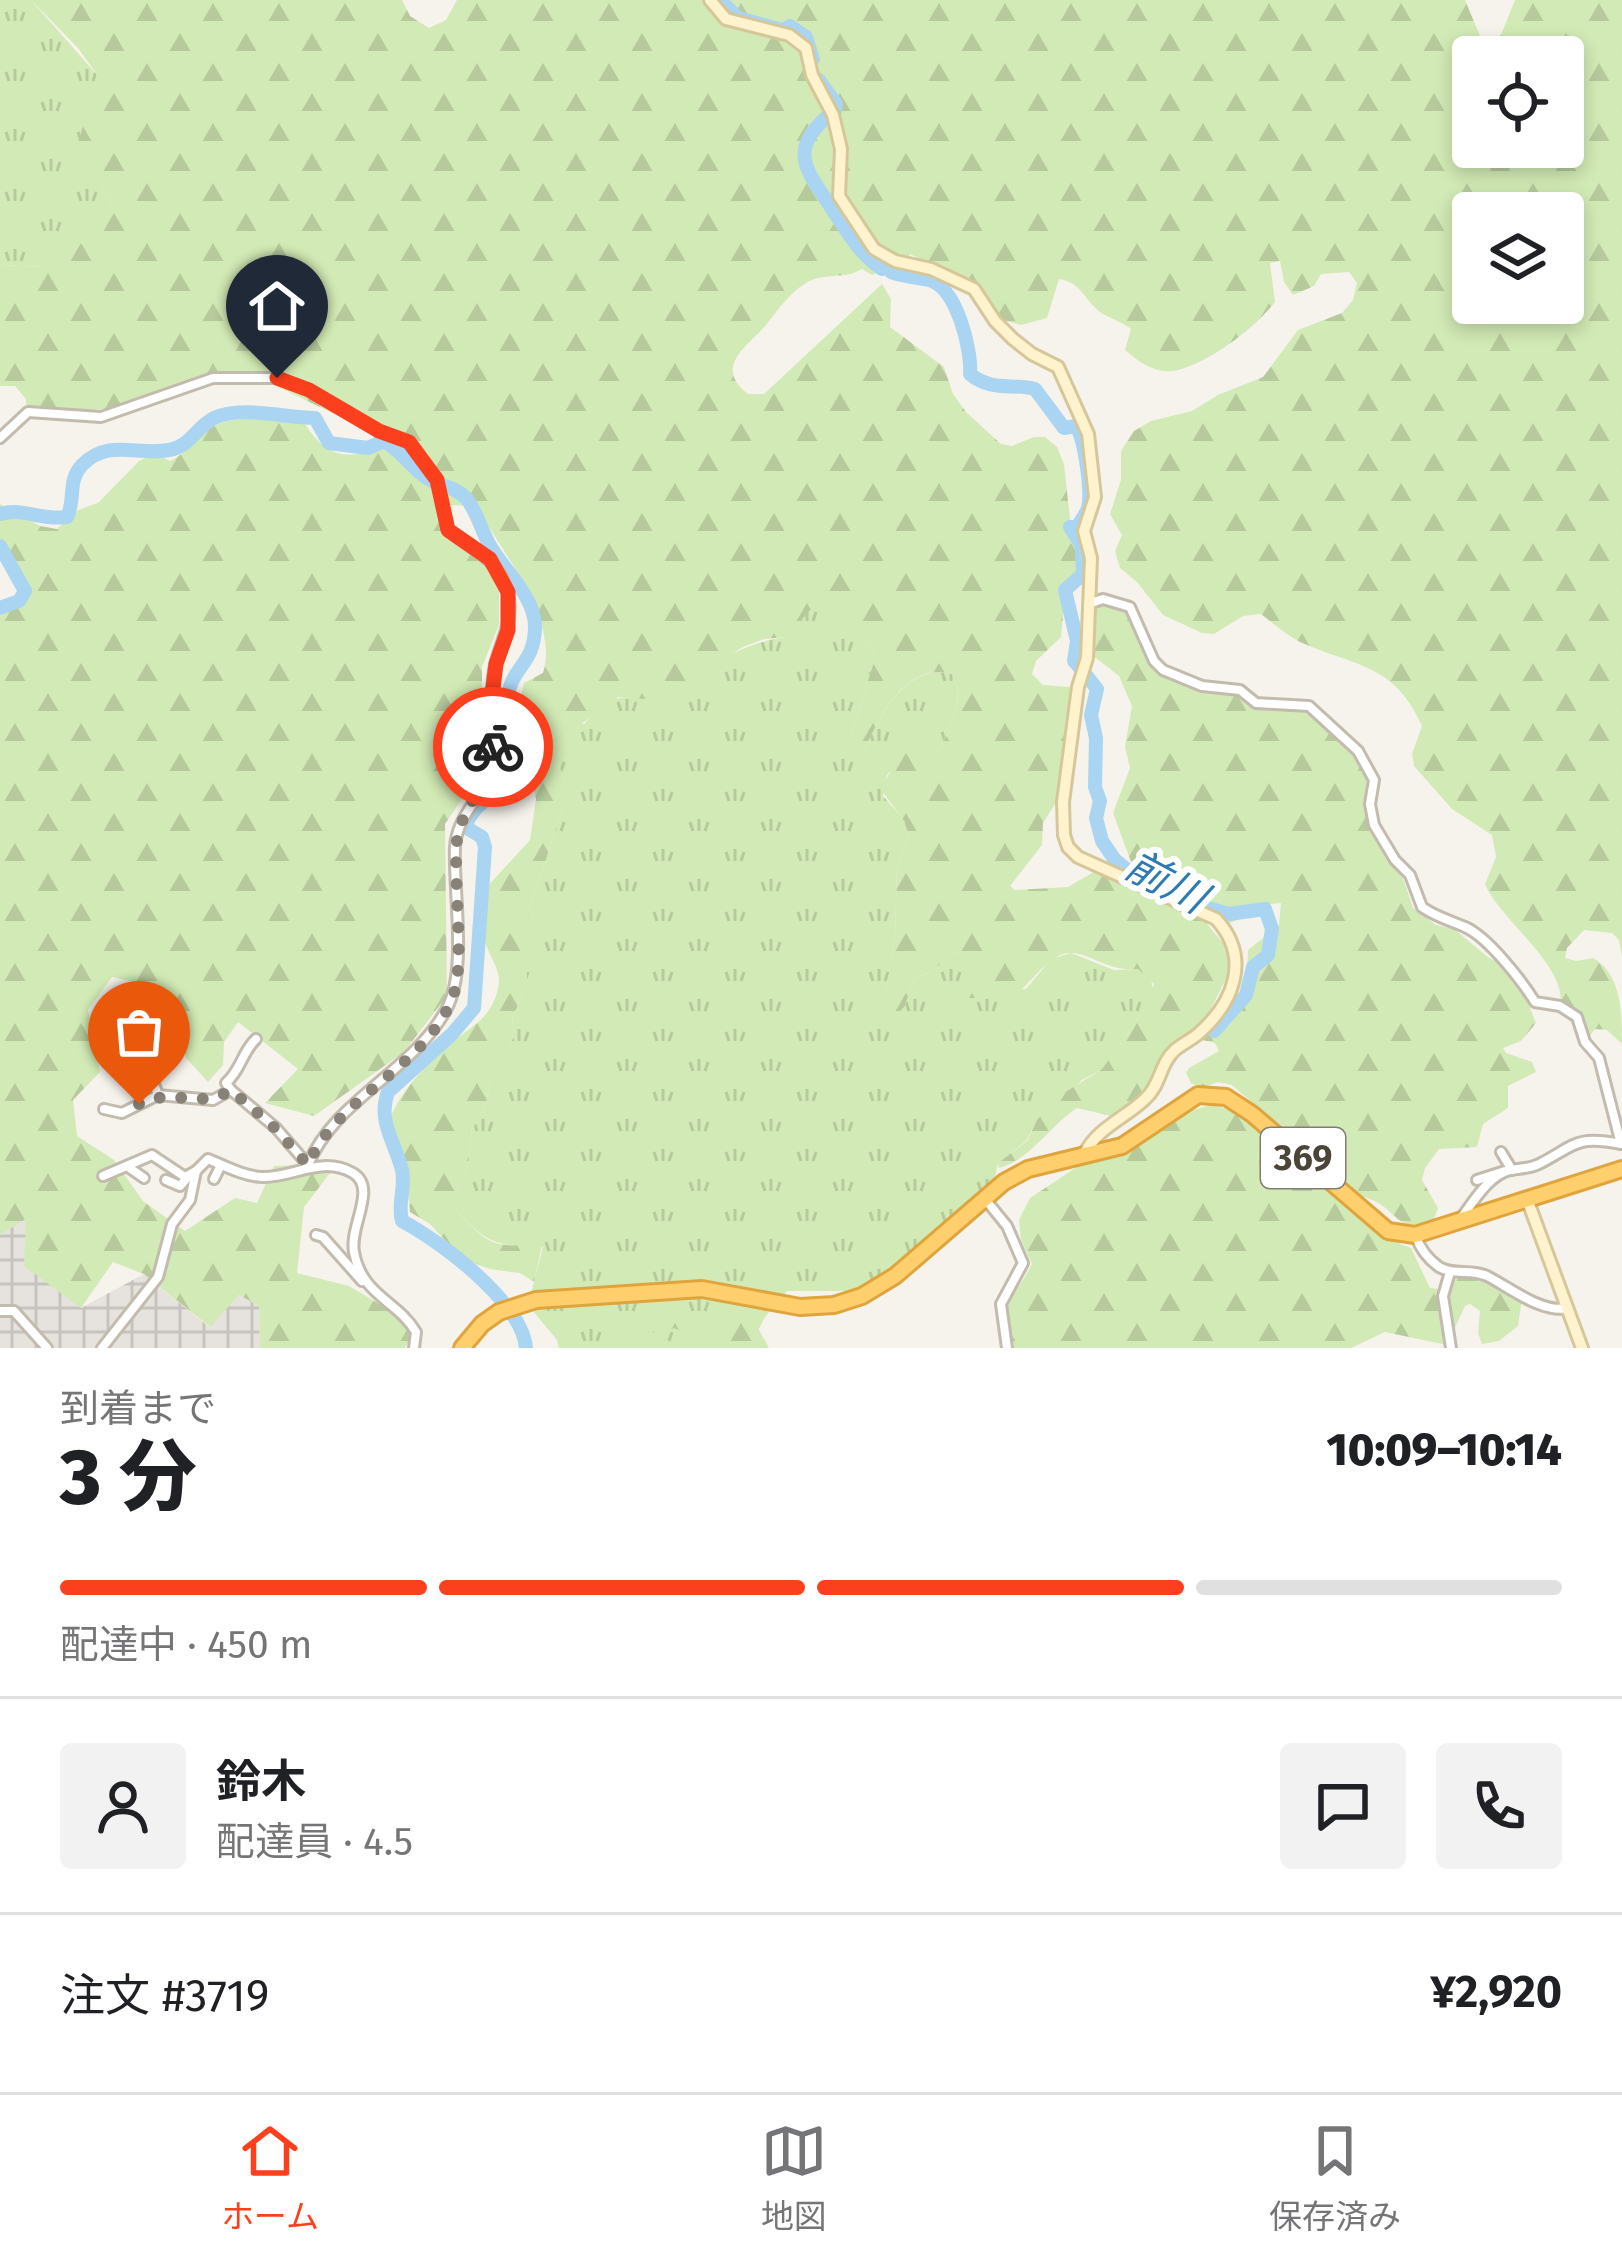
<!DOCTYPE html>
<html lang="ja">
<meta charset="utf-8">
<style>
body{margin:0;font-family:"Fira Sans","Noto Sans JP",sans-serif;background:#f2f2f2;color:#202124;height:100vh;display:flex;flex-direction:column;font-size:45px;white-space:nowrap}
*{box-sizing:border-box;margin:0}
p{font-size:39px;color:#757577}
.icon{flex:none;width:66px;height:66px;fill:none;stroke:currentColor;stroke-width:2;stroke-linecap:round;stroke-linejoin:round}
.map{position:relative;height:1348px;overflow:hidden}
.panel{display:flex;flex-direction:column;background:#fff;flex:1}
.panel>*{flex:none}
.fabs{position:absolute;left:1452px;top:36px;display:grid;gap:24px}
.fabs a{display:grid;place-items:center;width:132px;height:132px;border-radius:12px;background:#fff;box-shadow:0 6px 18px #0003;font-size:60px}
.pin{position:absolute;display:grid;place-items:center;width:102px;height:102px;color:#fff;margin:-123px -51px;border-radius:50% 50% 50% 0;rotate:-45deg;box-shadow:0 0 12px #0007}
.pin .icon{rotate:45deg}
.courier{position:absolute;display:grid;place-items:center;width:120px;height:120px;margin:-60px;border:9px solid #fc3f1d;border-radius:50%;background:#fff;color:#222;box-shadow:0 3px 15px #0007}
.overview em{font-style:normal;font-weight:800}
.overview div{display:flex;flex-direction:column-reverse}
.overview{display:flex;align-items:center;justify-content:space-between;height:204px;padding:0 60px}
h1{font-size:78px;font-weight:800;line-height:90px}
.bar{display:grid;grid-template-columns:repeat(4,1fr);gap:18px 12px;align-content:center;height:144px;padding:0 60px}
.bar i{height:15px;border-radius:9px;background:#e0e0e0}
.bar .active{background:#fc3f1d}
.bar p{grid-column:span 4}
.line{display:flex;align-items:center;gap:30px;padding:0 60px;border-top:3px solid #e0e0e0}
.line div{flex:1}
.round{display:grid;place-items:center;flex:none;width:126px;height:126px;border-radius:12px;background:#f2f2f2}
.tab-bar{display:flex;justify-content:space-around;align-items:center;height:168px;border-top:3px solid #e0e0e0;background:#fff;font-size:33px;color:#757577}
.tab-bar a{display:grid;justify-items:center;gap:6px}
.tab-bar .active{color:#fc3f1d}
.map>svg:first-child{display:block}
</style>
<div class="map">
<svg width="1622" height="1348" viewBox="0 0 1622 1348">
<defs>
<pattern id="industrial-grid" width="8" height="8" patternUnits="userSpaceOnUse" patternTransform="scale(3)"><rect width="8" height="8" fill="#e6e2dd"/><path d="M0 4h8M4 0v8" fill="none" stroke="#c7c3be"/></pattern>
<pattern id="grass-tufts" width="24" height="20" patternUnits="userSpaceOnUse" patternTransform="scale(3)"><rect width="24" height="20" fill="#d2eab5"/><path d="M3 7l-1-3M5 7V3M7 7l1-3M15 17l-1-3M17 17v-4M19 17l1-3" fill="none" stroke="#b6ca9c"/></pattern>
<pattern id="forest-firs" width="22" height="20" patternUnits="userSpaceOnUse" patternTransform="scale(3)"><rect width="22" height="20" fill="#d2eab5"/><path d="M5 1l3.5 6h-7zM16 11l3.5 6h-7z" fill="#b6ca9c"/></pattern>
</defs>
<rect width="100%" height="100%" fill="#f6f3ec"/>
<polygon fill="url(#industrial-grid)" points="26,1218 81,1308 144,1274 209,1327 239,1295 259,1306 260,1348 0,1348 0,1235"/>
<g fill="url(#grass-tufts)">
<polygon points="0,0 31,0 98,76 73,163 99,183 113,205 75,252 45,267 0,265"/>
<path d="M817,601C838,607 867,636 876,656L849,739L864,750C882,715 904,663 952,674C968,700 948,740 929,761L912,749L887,775L883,796L906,822L909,833L897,868L895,939L886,991L905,1006L914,978L931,972L954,952L980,967L981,973L967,992L1026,989L1051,959L1071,953L1114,970L1138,969L1151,979L1153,990L1143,1012L1102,1069L1082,1080L1037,1120L1026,1141L998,1163L994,1181L903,1264L857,1291H787L765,1317L749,1348H559L557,1340L528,1305L543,1247C496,1246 486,1244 455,1208V1193L468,1166L472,1129L485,1109L493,1066L510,1046L514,1035L512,1018L527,986V919L564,803V779L544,724L554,718L584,724C593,714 600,706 613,700C625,694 636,701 649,696C694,677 739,642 787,637Z"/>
</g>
<g fill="url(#forest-firs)" fill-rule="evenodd">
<path d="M31,0H402L410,16L429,28L446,20L457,0H1465L1480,36L1489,44L1501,35L1515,0H1622V957L1619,940L1612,933L1584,930L1567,948L1565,958L1576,961L1593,958C1622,974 1622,1014 1622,1044L1607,1030L1595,1029L1589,1037L1578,1015L1561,1001C1561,960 1500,920 1485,884L1496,857L1492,835L1452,809L1414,766L1412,754L1422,726C1394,663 1356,667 1300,642C1286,635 1273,623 1261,614L1243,616L1214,634L1202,633L1163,615L1137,582L1120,568L1115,551L1122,535L1110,514L1121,480V451L1134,431L1151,421L1192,411L1218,395L1263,377L1298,330L1342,313L1353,300L1357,283L1349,272L1321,274L1314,286L1293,295L1284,282L1280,261L1270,263L1275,302C1255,328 1210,362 1178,370C1157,375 1140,363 1125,350L1131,329C1122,322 1114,320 1105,315C1085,304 1083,282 1059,279L1047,318L1021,325L1000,319L989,299L975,286L910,254L898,273L888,267L872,275L862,269C845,280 823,272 806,283C788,294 779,309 766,325C749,346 712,366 748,394H764L882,284L891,299L890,327L944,367L953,394L966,412L1001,444L1012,446L1034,437H1045L1057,447L1064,464L1070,519L1081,564L1065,596L1061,637L1036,661L1032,674L1043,685L1070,687L1072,724L1057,801L1043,823L1042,845L1010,886L1015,890L1068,887L1097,870L1203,919L1227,948L1231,968L1210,1011L1192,1032L1168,1049L1148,1089L1111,1116L1077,1108C1050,1125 1032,1159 999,1168L998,1163L1027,1141L1037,1120L1056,1098L1102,1069L1143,1012L1154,984L1138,969C1104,971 1094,954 1071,953C1044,952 1028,996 999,1003L988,998H970L967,992L980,968L954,952L931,972L914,978L905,1006L893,1018L887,1015L886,991L895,939L897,868L909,833L905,822L882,791C887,774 897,759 912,748L929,761C948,740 968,700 952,674C904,662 882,715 864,750H852L849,739L876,656C867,636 838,607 817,602L787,637L764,639L743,647L676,688L648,699L618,697L573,730L554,718L545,724L564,779V803L527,919V986L512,1018L514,1035L510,1046L493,1067L485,1109L472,1129L468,1166L455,1193V1208C485,1243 496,1252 543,1241L534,1282L520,1273L490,1269L462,1259L430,1224L410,1212L405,1160L389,1121C400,1091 430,1060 455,1040C477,1023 495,1014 499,982C500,967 486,952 484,937C481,923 484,904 485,889L530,840L536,799L529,764L516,739L515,721L524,683L543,673C560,622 501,550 476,506L448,505L441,534L485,563L499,592V625L482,667V736L470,787L445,824L447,996L404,1052L314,1116L265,1103L298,1069L238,1022L224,1042L223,1065L208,1082L186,1058L173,1005L135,982L112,977L88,1010L100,1072L73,1100L77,1136L114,1160L143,1201L185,1231L235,1198L257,1203L274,1166L337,1164L304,1207L297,1273L349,1286L411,1323L416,1332L405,1348H260L259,1306L239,1295L210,1327L144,1274L113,1262L81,1308L24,1266L26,1219L0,1235V616L22,585L0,541V504L40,526L57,529L78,510L98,503L139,461L155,454L170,461C186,454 194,440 208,430C233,411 274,422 305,424C323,452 343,463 375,448L373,433L256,376L184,382L119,408L69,411L26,405V399L15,386H0V265L45,267L74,252L113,205L99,183L72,163L98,76L78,48ZM1473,57H1563V147H1473ZM1473,213H1563V303H1473Z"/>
<path d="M1093,605L1118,608L1128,614L1149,661L1174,682L1240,695L1266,711L1303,709L1350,749L1367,777L1365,800L1370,829L1404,881L1413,908L1436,925L1454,929L1489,958L1503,964L1519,981L1536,1023L1521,1041L1503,1048L1506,1053L1532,1062L1536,1072L1508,1086V1108L1483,1124L1477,1147L1439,1149L1425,1168L1422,1180L1438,1208L1434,1219C1393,1239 1399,1202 1358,1196L1232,1085L1218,1082L1202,1088L1191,1083L1186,1073L1189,1068L1219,1051L1215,1043L1198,1039L1221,1012H1232C1249,998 1247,971 1248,950L1279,925L1281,903L1269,904L1228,924L1137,878L1113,813L1130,768L1125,747L1132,706L1119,676L1092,655Z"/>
<path d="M1211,1105C1286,1117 1336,1225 1411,1248L1430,1288L1440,1289C1466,1263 1495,1284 1522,1298L1518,1326L1499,1341L1482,1344L1478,1333L1480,1311L1470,1304L1465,1306L1447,1345L1385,1332L1351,1348H1013C996,1301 1013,1302 1032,1264L1021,1240L1019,1220L1030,1198L1083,1163L1126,1151L1180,1114Z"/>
<path d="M731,1314L752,1317L769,1348H718L674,1328L669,1330L662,1348H642C659,1313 700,1324 731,1314Z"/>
</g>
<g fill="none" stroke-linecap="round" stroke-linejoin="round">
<g stroke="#a9d4f2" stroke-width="14">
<polyline points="720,0 738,18 783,30 790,26 806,37 813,59"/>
<polyline points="819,80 836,104 835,111"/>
<path d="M828,116C784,153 811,175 834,212C849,234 859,253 882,269"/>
<path d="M891,272C904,277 916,277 929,280C957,287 972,351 970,374C992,392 1011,383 1035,389L1064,428L1076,426C1085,440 1092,493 1088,508C1087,512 1079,524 1077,527H1070L1082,546L1083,574L1065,590L1077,641L1074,661L1080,668"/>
<path d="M0,514C22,507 43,521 67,517C76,499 67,481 82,465C108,438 137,456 169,450C190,447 196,427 214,418C241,405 285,418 315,418L329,443L368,448L384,441C403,451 414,473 434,482C445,487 457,488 466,498C476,510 480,526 487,540C500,568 536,595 535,628C534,664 513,666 508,695C504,723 514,750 504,778C495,800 475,800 465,827L482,837L485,847L474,1008L452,1034L388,1092C377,1121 395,1142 402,1170C406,1187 397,1204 402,1221C440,1241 522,1302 526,1348"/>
<polyline points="0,546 25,591 19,601 0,608"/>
<polyline points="1086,675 1097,689 1091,715 1096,738 1095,787 1100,801 1096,818 1102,841 1115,860 1146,885"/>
<polyline points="1183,901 1229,914 1265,909 1272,929 1268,955 1253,967 1246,995 1214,1031"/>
</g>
<defs>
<g id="street">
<path d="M0,438L28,412L101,417L213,378H277L309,390L378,431L409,442L437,480L448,530C472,551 501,559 508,594C514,621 501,639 495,665C487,700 499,738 488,774C480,801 457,816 455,847C453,893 468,971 446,1010C412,1072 334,1100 308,1165"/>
<path d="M1091,603L1103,599L1130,607L1154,661L1163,670L1202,686L1240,690L1256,703L1309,706L1358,751L1374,780L1370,804L1374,825L1395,860L1410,875L1422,907C1436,917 1449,920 1465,927C1488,937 1522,981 1535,1002L1560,1006L1577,1017L1585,1042L1599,1058L1621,1144"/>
<polyline points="161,1027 135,1032 158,1095 213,1100 231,1090 276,1128 308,1165"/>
<polyline points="105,1041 130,1066 149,1071"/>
<path d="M231,1090L226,1083C241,1070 242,1052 256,1039"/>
<polyline points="104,1109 122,1113 158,1095"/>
<polyline points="1501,1152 1512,1170"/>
<polyline points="128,1167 144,1178"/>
<polyline points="103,1176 152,1155 185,1177 196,1171"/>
<polyline points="214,1179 221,1165"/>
<polyline points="166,1180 180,1186 187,1178"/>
<polyline points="1477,1180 1505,1171"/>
<polyline points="985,1199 1007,1226 1023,1263 1001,1304 1007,1348"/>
<path d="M1461,1218C1474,1201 1488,1176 1510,1170C1520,1168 1529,1169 1539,1164C1576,1145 1575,1135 1621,1144"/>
<polyline points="316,1235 323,1237 362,1281"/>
<path d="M1416,1236C1420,1249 1428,1259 1439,1267C1454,1276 1471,1268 1487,1276C1509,1287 1542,1314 1568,1308"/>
<polyline points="1450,1272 1443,1296 1451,1348"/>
<polyline points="0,1311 14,1311 47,1348"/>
<path d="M102,1348L158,1277L172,1224L190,1200L196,1171L208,1159C225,1166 243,1176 262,1177C293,1178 321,1155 353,1173C378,1188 349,1226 354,1252C362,1296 397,1300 416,1332L414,1348"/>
</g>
<g id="secondary">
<path d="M710,0L726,19L789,35L806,48L812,75L833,115L841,149L839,196L874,249L895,261L931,269L974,289L995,321L1013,339L1032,354L1058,367L1088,434L1095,497L1084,531L1091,558L1087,658L1078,687L1063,802L1064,835L1068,847L1078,857L1216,919C1251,957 1235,1002 1198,1034C1191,1040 1182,1044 1175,1050C1160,1063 1161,1084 1146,1098C1126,1118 1096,1128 1084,1155"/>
<polyline points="1527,1199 1582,1348"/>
</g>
<polyline id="highway" points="462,1348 482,1324 499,1312 536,1300 702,1289 800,1307 834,1305 862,1296 895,1276 1004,1182 1028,1169 1122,1146 1198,1095 1226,1097 1252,1114 1388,1231 1415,1235 1622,1169"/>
</defs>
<use href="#street" stroke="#c2bbae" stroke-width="14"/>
<use href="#secondary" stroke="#d6c79b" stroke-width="16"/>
<use href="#highway" stroke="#e0a43c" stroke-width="20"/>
<use href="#street" stroke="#fff" stroke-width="8"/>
<use href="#secondary" stroke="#fff3cd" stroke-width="10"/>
<use href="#highway" stroke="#ffcf6e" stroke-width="14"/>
</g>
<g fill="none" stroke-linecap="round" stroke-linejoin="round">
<path stroke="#878178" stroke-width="12" stroke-dasharray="0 21.6" d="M139,1104C173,1087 200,1110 231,1090L275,1128L308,1165C337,1096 423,1070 452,999C467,964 451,876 458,832C468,802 489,781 493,747"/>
<polyline stroke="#fc3f1d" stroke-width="15" points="277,378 309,390 379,431 409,442 437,480 448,530 490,559 508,592 508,630 496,664 493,688 493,747"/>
</g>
<g text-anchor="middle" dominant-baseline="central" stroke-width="12" stroke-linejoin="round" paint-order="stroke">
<rect fill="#fff" stroke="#817c74" stroke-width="3" x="1261" y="1128" width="84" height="60" rx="9"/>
<g font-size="36" font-weight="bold" fill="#4b4439">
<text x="1303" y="1158">369</text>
</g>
<g font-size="42" font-style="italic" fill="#2e7ab2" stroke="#fff">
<text transform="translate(1166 882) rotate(28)">前川</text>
</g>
</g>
</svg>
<div class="fabs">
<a><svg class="icon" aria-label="locate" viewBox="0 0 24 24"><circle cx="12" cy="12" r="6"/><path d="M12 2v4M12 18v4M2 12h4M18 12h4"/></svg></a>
<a><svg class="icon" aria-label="layers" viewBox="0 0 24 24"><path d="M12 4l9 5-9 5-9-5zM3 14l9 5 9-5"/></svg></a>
</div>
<div class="pin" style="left:139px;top:1104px;background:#ea580c"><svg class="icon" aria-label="bag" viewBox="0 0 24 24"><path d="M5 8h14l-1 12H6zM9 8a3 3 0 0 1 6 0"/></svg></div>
<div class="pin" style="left:277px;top:378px;background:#1f2937"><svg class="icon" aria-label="home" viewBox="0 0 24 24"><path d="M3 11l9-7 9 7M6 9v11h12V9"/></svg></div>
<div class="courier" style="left:493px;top:747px"><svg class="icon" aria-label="bike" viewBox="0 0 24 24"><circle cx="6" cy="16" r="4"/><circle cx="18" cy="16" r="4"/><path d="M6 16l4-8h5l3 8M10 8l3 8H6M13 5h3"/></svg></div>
</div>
<section class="panel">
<div class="overview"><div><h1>3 分</h1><p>到着まで</p></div><em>10:09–10:14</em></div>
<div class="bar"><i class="active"></i><i class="active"></i><i class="active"></i><i></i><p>配達中 · 450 m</p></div>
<div class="line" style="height:216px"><a class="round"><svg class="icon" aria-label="person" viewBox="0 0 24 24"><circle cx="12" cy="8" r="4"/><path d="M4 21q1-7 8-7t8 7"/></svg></a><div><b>鈴木</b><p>配達員 · 4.5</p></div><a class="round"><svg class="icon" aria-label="chat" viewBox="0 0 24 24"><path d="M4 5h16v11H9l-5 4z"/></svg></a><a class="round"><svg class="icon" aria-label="phone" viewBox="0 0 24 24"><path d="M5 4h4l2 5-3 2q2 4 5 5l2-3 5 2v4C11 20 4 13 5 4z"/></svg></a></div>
<div class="line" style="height:156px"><div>注文 #3719</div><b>¥2,920</b></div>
</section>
<nav class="tab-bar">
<a class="active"><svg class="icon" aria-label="home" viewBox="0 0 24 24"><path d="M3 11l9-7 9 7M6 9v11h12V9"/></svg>ホーム</a>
<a><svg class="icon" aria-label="map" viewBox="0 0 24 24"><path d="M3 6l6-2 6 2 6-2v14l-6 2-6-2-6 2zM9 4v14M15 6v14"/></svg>地図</a>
<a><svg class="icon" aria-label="saved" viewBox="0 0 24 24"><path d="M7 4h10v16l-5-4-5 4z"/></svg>保存済み</a>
</nav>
